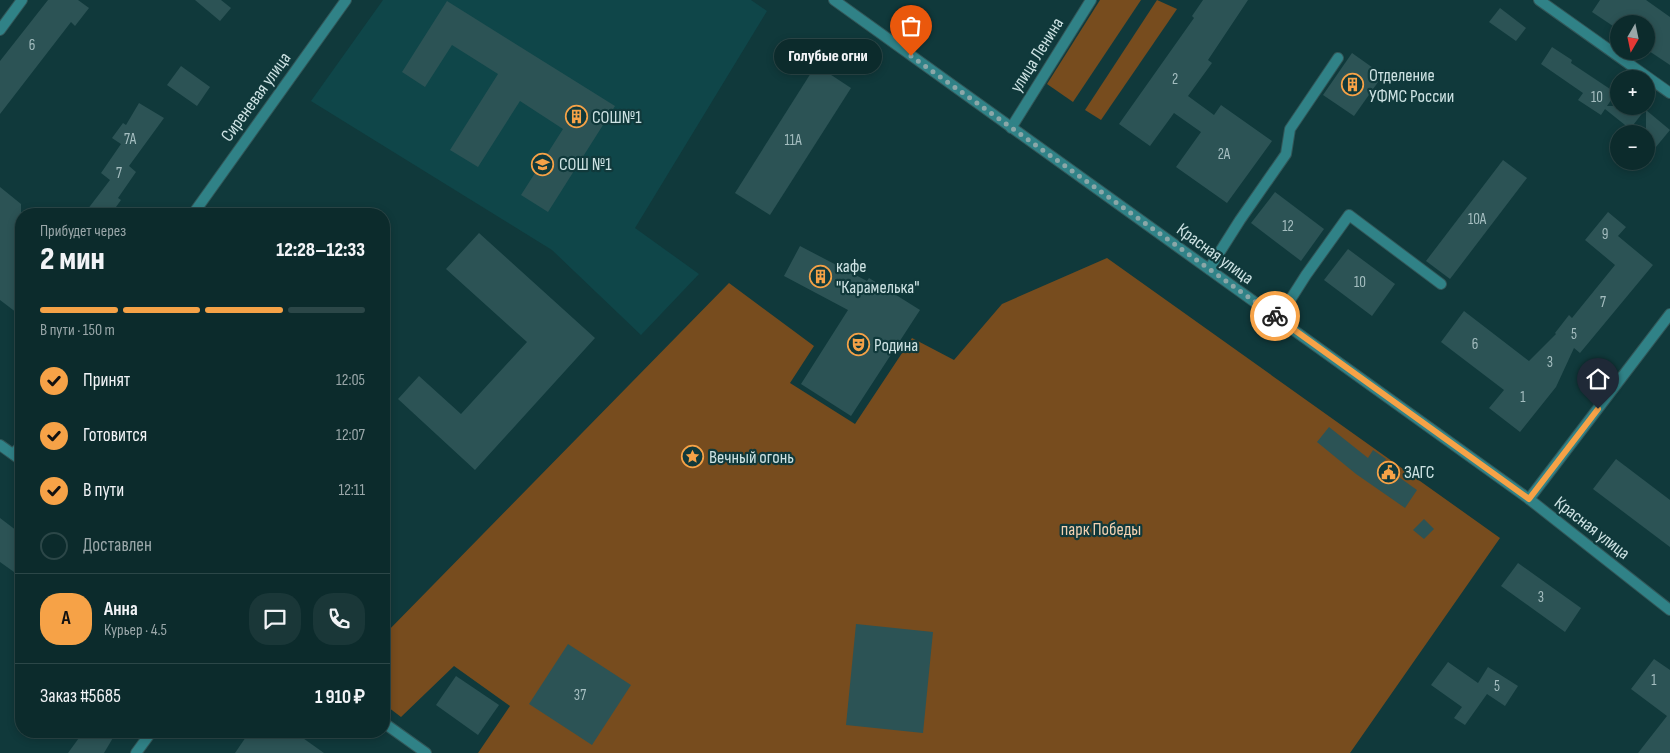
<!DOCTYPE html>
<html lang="ru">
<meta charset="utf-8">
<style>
body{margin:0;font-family:"Sofia Sans Condensed",sans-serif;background:#1a3738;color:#f1f3f6;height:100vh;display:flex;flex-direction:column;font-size:19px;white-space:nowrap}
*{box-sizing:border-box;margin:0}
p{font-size:16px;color:#9aa7a9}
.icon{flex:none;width:28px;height:28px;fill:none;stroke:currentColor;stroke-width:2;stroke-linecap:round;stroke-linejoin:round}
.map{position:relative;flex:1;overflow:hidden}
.panel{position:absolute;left:15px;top:208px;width:375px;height:530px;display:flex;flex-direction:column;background:#0c2b2c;border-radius:20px;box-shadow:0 2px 8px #0003,0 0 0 1px #2c4748}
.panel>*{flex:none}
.needle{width:32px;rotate:189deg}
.controls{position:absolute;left:1610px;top:15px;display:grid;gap:10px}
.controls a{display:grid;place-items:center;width:45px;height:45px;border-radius:50%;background:#0c2b2c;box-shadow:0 2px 8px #0003,0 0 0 1px #2c4748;font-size:25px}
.pin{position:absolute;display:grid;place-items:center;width:42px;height:42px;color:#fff;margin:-51px -21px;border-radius:50% 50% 50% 0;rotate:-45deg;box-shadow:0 0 5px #0007}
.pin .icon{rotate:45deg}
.courier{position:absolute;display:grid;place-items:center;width:50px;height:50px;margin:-25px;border:4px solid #f6a247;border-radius:50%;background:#fff;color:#222;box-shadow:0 1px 6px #0007}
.bubble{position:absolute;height:35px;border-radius:18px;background:#0c2b2c;box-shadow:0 2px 8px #0003,0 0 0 1px #2c4748;font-size:16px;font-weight:800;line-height:35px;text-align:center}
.headline em{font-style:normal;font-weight:800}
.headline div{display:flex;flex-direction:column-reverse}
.headline{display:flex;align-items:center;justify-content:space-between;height:85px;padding:0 25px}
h1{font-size:32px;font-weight:800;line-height:38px}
.bar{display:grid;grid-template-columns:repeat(4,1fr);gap:8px 5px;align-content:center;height:60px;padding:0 25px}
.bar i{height:6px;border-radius:4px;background:#2c4748}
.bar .active{background:#f6a247}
.bar p{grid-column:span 4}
.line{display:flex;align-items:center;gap:12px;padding:0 25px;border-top:1px solid #2c4748}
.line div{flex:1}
.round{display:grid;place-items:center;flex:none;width:52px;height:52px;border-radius:20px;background:#1a3738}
ol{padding:0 25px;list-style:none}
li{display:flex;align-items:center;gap:15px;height:55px}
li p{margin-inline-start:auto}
li .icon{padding:5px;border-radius:50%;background:#f6a247;color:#111;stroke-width:4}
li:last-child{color:#9aa7a9}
li i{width:28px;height:28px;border:2px solid #2c4748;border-radius:50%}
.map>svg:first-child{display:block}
</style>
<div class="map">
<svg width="1670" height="753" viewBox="0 0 1670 753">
<rect width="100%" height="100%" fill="#10393b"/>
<polygon fill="#0f4649" points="383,0 751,0 767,11 635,228 699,274 641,335 552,250 311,101"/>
<g fill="#774c1e">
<polygon points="1100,0 1141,0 1073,102 1047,84"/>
<polygon points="1157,0 1177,9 1101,120 1085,110"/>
<polygon points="1107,258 1500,538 1350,753 478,753 510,706 454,666 401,717 384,704 384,635 729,283 814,346 790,383 855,424 912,338 954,360 1002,304"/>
</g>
<g fill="#2c5355">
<polygon points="48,0 78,0 89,8 75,26 71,22 0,114 0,61"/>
<polygon points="195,0 221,0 231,8 220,21"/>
<polygon points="1203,0 1248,0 1208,60 1212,63 1188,96 1214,115 1221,105 1272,141 1227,203 1176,167 1201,132 1174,113 1150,146 1119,124 1194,18 1192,16"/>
<polygon points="1600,0 1646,0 1670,17 1670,65 1646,49 1646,24 1619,24 1619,30 1592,12"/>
<polygon points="447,1 615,106 548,212 521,195 563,129 520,101 478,167 450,150 498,74 452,45 425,87 402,72"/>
<polygon points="1500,8 1526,28 1516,41 1489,22"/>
<polygon points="1552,47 1572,60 1571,63 1616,93 1607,106 1648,106 1630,129 1605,109 1601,115 1578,100 1583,93 1541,64"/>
<polygon points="1352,53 1383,75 1354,116 1323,95"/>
<polygon points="816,65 851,88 770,215 735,193"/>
<polygon points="181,66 210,87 197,106 167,85"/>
<polygon points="139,103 164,118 129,166 136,172 118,198 121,200 111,214 84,214 110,180 101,173 121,144 112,138 123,123 126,125"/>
<polygon points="1646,110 1670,130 1646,159"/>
<polygon points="1503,160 1527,178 1450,279 1426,261"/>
<polygon points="0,187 21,204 21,316 0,300"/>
<polygon points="1275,192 1324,229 1301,261 1251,223"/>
<polygon points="1608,212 1626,227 1618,236 1653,265 1580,353 1574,348 1556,387 1520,432 1489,408 1504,390 1441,342 1464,311 1529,361 1556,334 1555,333 1569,315 1572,318 1615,265 1585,240"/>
<polygon points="479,233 595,338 475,470 398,399 419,376 461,414 527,342 446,269"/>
<polygon points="800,246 867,281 869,278 920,310 851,416 801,384 848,310 784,276"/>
<polygon points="1348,249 1395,284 1372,316 1324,280"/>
<polygon points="1329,427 1368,458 1373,450 1386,459 1382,465 1417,490 1405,508 1356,474 1317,442"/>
<polygon points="1616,459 1670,500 1670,547 1593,489"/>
<polygon points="0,518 21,534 21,577 0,562"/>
<polygon points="1424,519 1434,529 1424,539 1413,530"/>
<polygon points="1518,563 1581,608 1565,632 1501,586"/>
<polygon points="856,624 933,632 923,733 846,725"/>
<polygon points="568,644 631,685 592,745 529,704"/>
<polygon points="1654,659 1670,670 1670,753 1638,753 1667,716 1631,689"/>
<polygon points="1448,662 1478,683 1488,667 1518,686 1505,706 1487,694 1465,725 1454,718 1462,707 1431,685"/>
<polygon points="456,676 499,705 478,735 436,705"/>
<polygon points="84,731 117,731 104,753 68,753"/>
<polygon points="250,731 293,731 324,753 235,753"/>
</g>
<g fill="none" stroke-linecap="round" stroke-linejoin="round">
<defs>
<g id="service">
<polyline points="1209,269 1240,220 1286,154 1290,129 1338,58"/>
<polyline points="1278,319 1306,275 1349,215 1441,284"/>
</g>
<polyline id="pedestrian" points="1011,128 1091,0"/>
<g id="minor">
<polyline points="1539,0 1670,93"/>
<polyline points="0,30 22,0"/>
<polyline points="193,214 346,0"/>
<polyline points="0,445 21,460"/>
<polyline points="13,454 21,446"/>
<polyline points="384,723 426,753"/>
<polyline points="136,753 152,731"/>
</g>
<g id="tertiary">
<polyline points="834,0 1529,499 1670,610"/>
<polyline points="1529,499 1670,314"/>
</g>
</defs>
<use href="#service" stroke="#325759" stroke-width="12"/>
<use href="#pedestrian" stroke="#325759" stroke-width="12"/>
<use href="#minor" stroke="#325759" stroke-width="12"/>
<use href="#tertiary" stroke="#325759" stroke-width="12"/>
<use href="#service" stroke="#308287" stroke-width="10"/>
<use href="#pedestrian" stroke="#308287" stroke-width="10"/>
<use href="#minor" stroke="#308287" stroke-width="10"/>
<use href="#tertiary" stroke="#308287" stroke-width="10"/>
</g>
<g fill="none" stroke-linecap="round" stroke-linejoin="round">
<polyline stroke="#8ba7a8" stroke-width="5" stroke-dasharray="0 9" points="911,56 1275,316"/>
<polyline stroke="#f6a247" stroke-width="6" points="1275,316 1529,499 1598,409"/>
</g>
<defs>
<symbol id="building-ring" viewBox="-11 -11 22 22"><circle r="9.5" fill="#10393b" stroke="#f6a247" stroke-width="1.5"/><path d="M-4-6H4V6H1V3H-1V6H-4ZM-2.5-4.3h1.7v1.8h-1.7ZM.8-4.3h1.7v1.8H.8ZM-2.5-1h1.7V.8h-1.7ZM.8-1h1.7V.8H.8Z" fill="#f6a247"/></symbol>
<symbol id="school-ring" viewBox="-11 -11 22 22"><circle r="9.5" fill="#10393b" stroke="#f6a247" stroke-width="1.5"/><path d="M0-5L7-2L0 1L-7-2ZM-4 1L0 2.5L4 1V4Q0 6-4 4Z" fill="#f6a247"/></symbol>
<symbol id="theatre-ring" viewBox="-11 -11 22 22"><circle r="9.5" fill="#10393b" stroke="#f6a247" stroke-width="1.5"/><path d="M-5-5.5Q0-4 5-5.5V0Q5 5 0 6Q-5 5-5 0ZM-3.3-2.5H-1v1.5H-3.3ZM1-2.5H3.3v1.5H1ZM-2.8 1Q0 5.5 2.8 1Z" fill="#f6a247"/></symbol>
<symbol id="sight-ring" viewBox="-11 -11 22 22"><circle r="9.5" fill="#10393b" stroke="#f6a247" stroke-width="1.5"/><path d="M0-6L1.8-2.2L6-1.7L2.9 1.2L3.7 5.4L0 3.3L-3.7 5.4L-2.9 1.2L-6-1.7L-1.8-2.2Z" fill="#f6a247"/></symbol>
<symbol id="civic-ring" viewBox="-11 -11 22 22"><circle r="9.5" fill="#10393b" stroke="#f6a247" stroke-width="1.5"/><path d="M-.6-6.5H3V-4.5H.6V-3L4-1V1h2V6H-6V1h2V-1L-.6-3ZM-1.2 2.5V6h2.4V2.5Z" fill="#f6a247"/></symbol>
</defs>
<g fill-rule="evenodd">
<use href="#building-ring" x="1340" y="72" width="25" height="25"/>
<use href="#building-ring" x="564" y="104" width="25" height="25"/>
<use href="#school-ring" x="530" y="152" width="25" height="25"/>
<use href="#building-ring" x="808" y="264" width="25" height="25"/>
<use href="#theatre-ring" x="846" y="332" width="25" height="25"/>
<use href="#sight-ring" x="680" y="444" width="25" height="25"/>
<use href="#civic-ring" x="1376" y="460" width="25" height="25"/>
</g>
<g text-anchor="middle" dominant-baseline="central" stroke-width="4.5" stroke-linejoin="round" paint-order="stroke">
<g font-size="15" fill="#a5bec0">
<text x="32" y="45">6</text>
<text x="1175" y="79">2</text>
<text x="1597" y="97">10</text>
<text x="130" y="139">7А</text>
<text x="793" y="140">11А</text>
<text x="1224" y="154">2А</text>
<text x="119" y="173">7</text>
<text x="1477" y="219">10А</text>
<text x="1288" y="226">12</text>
<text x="1605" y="234">9</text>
<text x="1360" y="282">10</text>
<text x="1603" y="302">7</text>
<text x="1574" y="334">5</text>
<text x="1475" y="344">6</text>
<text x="1550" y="362">3</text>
<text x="1523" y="397">1</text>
<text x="1541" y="597">3</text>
<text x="1654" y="680">1</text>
<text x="1497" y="686">5</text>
<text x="580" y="695">37</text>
</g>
<g font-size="18" fill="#cde2e3" stroke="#10393b">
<text transform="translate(1037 55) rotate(-58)">улица Ленина</text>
<text transform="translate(256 97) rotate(-54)">Сиреневая улица</text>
<text transform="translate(1215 254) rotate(36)">Красная улица</text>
<text transform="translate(1592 528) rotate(38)">Красная улица</text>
</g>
<g font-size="18" fill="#cde2e3" stroke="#10393b" text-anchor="start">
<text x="1369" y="75">Отделение<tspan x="1369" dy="21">УФМС России</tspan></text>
<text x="592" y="117">СОШ№1</text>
<text x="559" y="164">СОШ №1</text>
<text x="836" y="266">кафе<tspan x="836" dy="21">"Карамелька"</tspan></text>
<text x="874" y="345">Родина</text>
<text x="709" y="457">Вечный огонь</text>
<text x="1404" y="472">ЗАГС</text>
</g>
<g font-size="18" fill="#f3d1b1" stroke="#10393b">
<text x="1101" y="529">парк Победы</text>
</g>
</g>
</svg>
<div class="controls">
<a><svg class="needle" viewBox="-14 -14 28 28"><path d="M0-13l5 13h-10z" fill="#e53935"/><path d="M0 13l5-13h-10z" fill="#9aa7a9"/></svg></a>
<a>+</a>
<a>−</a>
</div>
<div class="pin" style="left:911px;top:56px;background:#ea580c"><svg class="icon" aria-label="bag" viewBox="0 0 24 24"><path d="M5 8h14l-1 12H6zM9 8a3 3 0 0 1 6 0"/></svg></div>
<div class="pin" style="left:1598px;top:409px;background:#1f2937"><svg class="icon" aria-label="home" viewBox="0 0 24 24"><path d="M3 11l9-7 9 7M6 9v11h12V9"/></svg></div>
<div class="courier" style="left:1275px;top:316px"><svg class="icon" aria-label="bike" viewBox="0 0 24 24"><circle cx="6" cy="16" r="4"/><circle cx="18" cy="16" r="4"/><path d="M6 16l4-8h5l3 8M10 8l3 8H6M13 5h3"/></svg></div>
<div class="bubble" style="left:774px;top:39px;width:108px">Голубые огни</div>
<section class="panel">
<div class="headline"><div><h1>2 мин</h1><p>Прибудет через</p></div><em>12:28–12:33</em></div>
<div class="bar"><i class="active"></i><i class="active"></i><i class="active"></i><i></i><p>В пути · 150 m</p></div>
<ol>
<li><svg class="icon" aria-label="check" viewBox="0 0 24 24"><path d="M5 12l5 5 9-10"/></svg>Принят<p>12:05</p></li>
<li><svg class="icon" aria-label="check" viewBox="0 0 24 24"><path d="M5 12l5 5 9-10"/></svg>Готовится<p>12:07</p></li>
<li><svg class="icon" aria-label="check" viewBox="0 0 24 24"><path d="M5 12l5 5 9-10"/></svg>В пути<p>12:11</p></li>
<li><i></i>Доставлен</li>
</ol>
<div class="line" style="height:90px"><b class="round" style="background:#f6a247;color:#111">А</b><div><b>Анна</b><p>Курьер · 4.5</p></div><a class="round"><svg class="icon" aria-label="chat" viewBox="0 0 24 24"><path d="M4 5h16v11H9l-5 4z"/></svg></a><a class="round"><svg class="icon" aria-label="phone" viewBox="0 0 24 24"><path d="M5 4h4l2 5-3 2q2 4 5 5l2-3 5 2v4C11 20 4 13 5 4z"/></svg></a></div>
<div class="line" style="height:65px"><div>Заказ #5685</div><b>1 910 ₽</b></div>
</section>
</div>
